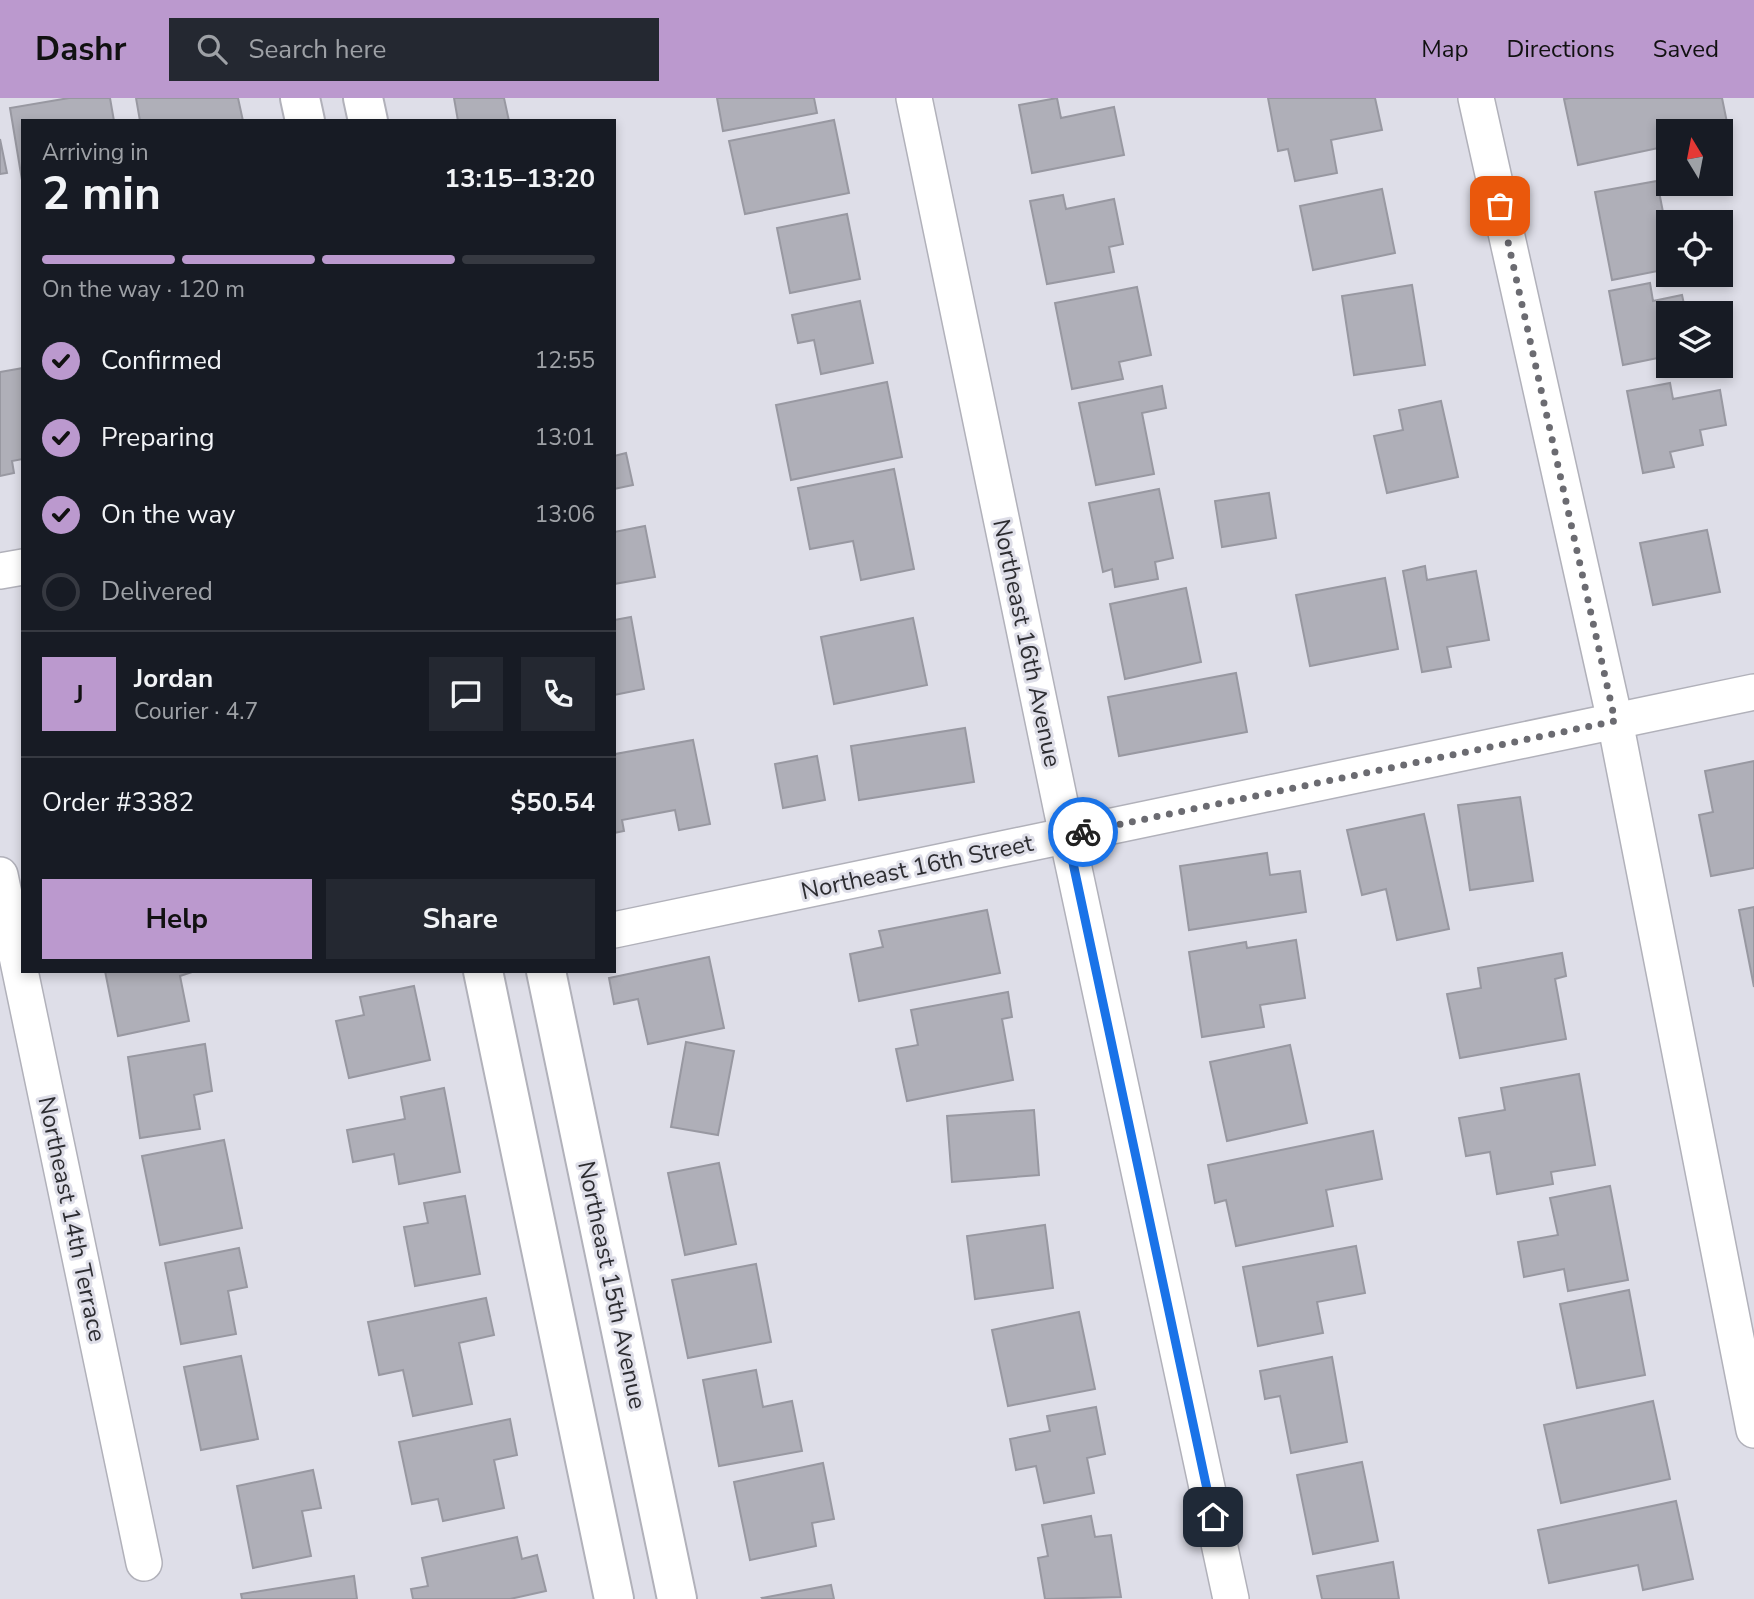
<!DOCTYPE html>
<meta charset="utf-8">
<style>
body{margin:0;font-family:"Nunito Sans",sans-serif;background:#242831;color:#f1f3f6;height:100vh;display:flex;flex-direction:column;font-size:26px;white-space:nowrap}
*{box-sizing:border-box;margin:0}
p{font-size:23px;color:#9ea1a6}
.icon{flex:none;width:38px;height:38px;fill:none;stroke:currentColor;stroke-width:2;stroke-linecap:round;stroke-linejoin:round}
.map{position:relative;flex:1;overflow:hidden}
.details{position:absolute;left:21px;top:21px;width:595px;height:854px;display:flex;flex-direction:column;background:#171b24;border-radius:0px;box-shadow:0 4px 10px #0003}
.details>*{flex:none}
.needle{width:46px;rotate:350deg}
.buttons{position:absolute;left:1656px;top:21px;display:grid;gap:14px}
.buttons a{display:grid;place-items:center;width:77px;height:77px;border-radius:0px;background:#171b24;box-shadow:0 4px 10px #0003;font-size:35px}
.pin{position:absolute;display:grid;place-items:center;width:60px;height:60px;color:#fff;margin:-30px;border-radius:14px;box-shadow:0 4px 10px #0006}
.courier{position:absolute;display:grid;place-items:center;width:70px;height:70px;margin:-35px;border:5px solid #1a73e8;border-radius:50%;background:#fff;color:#222;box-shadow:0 2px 9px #0007}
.summary em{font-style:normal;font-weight:700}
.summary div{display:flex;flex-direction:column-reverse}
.summary{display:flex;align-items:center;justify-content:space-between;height:119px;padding:0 21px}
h1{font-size:46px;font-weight:700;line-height:52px}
.bar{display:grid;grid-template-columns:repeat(4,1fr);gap:10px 7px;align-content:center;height:84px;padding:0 21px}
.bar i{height:9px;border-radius:5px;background:#363941}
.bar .current{background:#bb99ce}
.bar p{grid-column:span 4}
.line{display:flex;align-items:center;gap:18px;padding:0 21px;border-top:2px solid #363941}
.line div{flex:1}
.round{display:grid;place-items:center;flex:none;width:74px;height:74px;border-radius:0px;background:#242831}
ol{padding:0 21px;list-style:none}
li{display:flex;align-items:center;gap:21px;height:77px}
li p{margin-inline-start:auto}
li .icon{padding:7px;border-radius:50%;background:#bb99ce;color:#111;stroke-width:4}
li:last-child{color:#9ea1a6}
li i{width:38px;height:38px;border:4px solid #363941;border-radius:50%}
.primary-button{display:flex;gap:14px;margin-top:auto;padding:14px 21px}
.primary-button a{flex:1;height:80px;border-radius:0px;background:#bb99ce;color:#111;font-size:28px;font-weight:700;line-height:80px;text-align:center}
.primary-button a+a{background:#242831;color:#f1f3f6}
header{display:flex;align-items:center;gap:42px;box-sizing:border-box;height:98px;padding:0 35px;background:#bb99ce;color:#111}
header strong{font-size:33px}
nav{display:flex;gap:38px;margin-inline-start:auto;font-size:24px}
.search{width:490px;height:63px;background:#242831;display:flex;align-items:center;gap:18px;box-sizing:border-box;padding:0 24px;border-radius:0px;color:#9ea1a6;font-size:26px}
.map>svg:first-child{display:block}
</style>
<header>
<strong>Dashr</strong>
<div class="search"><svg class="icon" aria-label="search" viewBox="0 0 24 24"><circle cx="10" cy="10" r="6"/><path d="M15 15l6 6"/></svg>Search here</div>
<nav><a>Map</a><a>Directions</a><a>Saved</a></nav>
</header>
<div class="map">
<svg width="1754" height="1501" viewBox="0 0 1754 1501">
<rect width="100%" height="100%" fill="#dedee8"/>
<g fill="#afafb8" stroke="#9898a1" stroke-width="2">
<polygon points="69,0 110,0 114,23 23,23 23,88 10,10"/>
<polygon points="136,0 238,0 243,23 140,23"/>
<polygon points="454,0 504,0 509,23 458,23"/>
<polygon points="717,0 814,0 817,15 723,33"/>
<polygon points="1057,0 1061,20 1114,9 1124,57 1032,75 1019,7"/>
<polygon points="1268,0 1375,0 1382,32 1331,42 1337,75 1295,83 1288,51 1278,53"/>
<polygon points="1570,0 1722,0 1731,44 1720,46 1720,33 1668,33 1668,48 1578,67 1564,1"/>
<polygon points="834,22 849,95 745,116 729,43"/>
<polygon points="0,41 7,75 0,76"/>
<polygon points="1657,83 1668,140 1668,171 1612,182 1595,94"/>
<polygon points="1382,91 1395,155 1313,172 1300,108"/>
<polygon points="1063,97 1066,111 1114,101 1123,146 1109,149 1114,174 1047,186 1030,103"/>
<polygon points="847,116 860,181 790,195 777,130"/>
<polygon points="1650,185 1653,203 1682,197 1686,215 1668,215 1668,258 1623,267 1609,193"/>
<polygon points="1412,187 1425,267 1354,277 1342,198"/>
<polygon points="1137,189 1151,257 1119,264 1123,281 1072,291 1055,205"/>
<polygon points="860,203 873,265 821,276 814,242 798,245 792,217"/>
<polygon points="23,270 23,361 12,363 14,375 0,378 0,274"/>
<polygon points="887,284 902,359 791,382 776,307"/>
<polygon points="1670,285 1673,301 1720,292 1726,327 1700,332 1703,347 1670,354 1674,369 1643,375 1627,293"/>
<polygon points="1162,288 1166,310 1142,315 1154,376 1096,387 1079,305"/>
<polygon points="1441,303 1458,379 1387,395 1374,338 1403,332 1399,312"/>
<polygon points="626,355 633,387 614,391 614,358"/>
<polygon points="894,371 914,471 861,482 853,443 810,451 798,390"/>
<polygon points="1159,391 1173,460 1155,464 1158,481 1115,489 1112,471 1103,474 1089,405"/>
<polygon points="1269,395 1276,440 1222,449 1215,403"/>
<polygon points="645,428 655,479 614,486 614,434"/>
<polygon points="1707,432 1720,494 1653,507 1640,445"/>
<polygon points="1425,468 1427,482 1476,473 1489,542 1447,549 1451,569 1422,574 1403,473"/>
<polygon points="1385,480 1398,551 1310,568 1296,497"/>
<polygon points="1186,490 1201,564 1125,581 1110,506"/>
<polygon points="631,519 644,591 614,597 614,522"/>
<polygon points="913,520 927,587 834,606 821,539"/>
<polygon points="1236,575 1247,634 1119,658 1108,599"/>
<polygon points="965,630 974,684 859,702 851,648"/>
<polygon points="693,642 710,726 679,732 675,712 622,722 624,733 614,735 614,650 615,656"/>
<polygon points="817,658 825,702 783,710 775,666"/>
<polygon points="1754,663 1754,770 1711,778 1699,717 1713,714 1705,673"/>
<polygon points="1520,699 1533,783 1470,792 1458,707"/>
<polygon points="1424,716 1449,831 1397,842 1386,791 1362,797 1347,732"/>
<polygon points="1267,755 1270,777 1300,773 1306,814 1189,832 1180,768"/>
<polygon points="1754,809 1754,889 1739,812"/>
<polygon points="987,812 1000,875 859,903 850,856 883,849 879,833"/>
<polygon points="1296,842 1305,900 1260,907 1264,929 1202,939 1189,854 1246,844 1247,850"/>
<polygon points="1562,855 1566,878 1555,881 1566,941 1460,960 1447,896 1481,890 1478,870"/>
<polygon points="709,859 724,930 648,946 638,901 614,906 609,880"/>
<polygon points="105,873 195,873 180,878 189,923 118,938"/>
<polygon points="414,888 430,962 349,980 336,923 364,917 360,899"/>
<polygon points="1008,894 1012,919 1002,921 1013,982 907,1003 896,951 918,947 911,912"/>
<polygon points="686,944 734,953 718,1037 671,1029"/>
<polygon points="205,946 212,993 194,997 200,1031 140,1040 128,959"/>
<polygon points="1290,947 1307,1025 1227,1043 1210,964"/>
<polygon points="1579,976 1595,1067 1551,1074 1553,1086 1497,1096 1490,1054 1466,1058 1459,1020 1505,1012 1501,990"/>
<polygon points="444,990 460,1074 399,1086 394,1056 353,1064 347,1032 405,1021 401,999"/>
<polygon points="1034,1012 1039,1077 952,1084 947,1018"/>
<polygon points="1373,1033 1382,1081 1326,1092 1333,1128 1236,1148 1226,1102 1215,1105 1208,1067"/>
<polygon points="224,1042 242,1130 160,1147 142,1058"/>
<polygon points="719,1065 736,1146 685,1157 668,1075"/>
<polygon points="1610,1088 1628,1182 1568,1193 1564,1171 1524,1179 1518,1144 1558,1137 1550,1100"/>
<polygon points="465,1098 480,1176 415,1188 404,1129 428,1125 424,1105"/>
<polygon points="1045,1127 1053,1190 975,1201 967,1138"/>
<polygon points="1356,1148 1365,1195 1317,1204 1323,1235 1258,1248 1243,1169"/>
<polygon points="239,1150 247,1189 228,1193 236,1236 181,1246 165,1165"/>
<polygon points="756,1166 771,1244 688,1260 672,1182"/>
<polygon points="1629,1192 1645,1277 1577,1290 1560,1206"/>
<polygon points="486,1200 494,1237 459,1245 472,1306 413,1318 403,1272 379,1277 368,1224"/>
<polygon points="1079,1214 1095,1291 1008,1308 992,1232"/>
<polygon points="241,1258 258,1341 201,1352 184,1269"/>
<polygon points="1332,1259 1347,1344 1291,1355 1280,1298 1265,1301 1260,1273"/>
<polygon points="756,1272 763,1309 792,1303 802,1353 719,1368 703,1282"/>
<polygon points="1653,1303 1670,1381 1561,1405 1544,1327"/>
<polygon points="1096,1309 1105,1356 1087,1360 1094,1395 1044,1405 1036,1368 1016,1372 1010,1341 1050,1333 1047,1318"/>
<polygon points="510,1321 517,1357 494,1362 504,1410 443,1423 438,1401 412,1406 399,1344"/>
<polygon points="1362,1364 1378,1443 1313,1456 1297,1377"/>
<polygon points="823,1365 834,1421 812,1425 816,1448 750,1462 734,1384"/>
<polygon points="313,1372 321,1410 302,1413 311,1458 253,1470 237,1388"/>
<polygon points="1676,1403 1693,1481 1643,1492 1638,1467 1549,1485 1538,1432"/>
<polygon points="1091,1418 1095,1439 1111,1437 1121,1499 1045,1501 1038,1460 1048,1458 1042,1427"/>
<polygon points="517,1439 522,1461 537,1457 546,1493 510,1501 413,1501 411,1491 428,1488 422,1460"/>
<polygon points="1393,1464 1399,1501 1322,1501 1317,1478"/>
<polygon points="354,1478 357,1501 242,1501 241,1496"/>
<polygon points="831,1487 834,1501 763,1501 762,1500"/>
</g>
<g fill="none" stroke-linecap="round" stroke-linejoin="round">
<defs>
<g id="minor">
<polyline points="914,0 1067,738 1231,1501"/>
<polyline points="1476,0 1615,623 1754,1332"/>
<polyline points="0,473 23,469"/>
<polyline points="0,777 144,1465"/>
<polyline points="614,832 1754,594"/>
</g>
<g id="tertiary">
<polyline points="300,0 305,23"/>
<polyline points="363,0 368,23"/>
<polyline points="483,873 614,1501"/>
<polyline points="546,873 677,1501"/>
</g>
</defs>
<use href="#minor" stroke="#b1b1ba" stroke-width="38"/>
<use href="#tertiary" stroke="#b1b1ba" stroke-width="42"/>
<use href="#minor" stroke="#fff" stroke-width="35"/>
<use href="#tertiary" stroke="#fff" stroke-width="38"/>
</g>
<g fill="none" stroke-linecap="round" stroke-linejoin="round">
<polyline stroke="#6b6b71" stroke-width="7" stroke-dasharray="0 12.6" points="1083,734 1615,623 1500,108"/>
<polyline stroke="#1a73e8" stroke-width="9" points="1083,734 1067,737 1213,1419"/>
</g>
<g text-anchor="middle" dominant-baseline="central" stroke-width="6" stroke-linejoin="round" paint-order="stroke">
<g font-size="24" fill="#2d2d31" stroke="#dedee8">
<text transform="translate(1027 545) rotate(78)">Northeast 16th Avenue</text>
<text transform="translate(917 769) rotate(-12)">Northeast 16th Street</text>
<text transform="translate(72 1121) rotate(78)">Northeast 14th Terrace</text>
<text transform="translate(612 1187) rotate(78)">Northeast 15th Avenue</text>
</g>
</g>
</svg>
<div class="buttons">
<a><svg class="needle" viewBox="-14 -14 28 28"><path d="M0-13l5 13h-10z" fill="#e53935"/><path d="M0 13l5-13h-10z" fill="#9ea1a6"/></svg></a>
<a><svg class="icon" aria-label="locate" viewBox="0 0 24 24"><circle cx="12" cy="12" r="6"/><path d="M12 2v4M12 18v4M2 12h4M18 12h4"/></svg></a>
<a><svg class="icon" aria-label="layers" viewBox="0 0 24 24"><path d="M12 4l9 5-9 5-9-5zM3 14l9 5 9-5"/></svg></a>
</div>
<div class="pin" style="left:1500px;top:108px;background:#ea580c"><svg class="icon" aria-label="bag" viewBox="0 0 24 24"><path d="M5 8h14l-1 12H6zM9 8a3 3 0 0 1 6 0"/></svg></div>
<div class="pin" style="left:1213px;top:1419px;background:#1f2937"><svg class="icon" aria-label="home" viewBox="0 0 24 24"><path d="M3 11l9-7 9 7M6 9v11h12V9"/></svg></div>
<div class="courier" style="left:1083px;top:734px"><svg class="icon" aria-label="bike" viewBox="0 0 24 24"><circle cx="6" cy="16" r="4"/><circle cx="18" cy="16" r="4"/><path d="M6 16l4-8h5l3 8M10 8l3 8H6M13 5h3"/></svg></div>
<section class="details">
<div class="summary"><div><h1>2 min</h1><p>Arriving in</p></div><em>13:15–13:20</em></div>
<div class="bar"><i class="current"></i><i class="current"></i><i class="current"></i><i></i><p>On the way · 120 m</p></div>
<ol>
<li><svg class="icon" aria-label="check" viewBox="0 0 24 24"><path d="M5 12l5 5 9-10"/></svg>Confirmed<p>12:55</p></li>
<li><svg class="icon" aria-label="check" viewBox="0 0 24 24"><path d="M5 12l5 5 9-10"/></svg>Preparing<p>13:01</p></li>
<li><svg class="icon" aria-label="check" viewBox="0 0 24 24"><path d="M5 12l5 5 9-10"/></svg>On the way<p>13:06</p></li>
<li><i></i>Delivered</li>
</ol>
<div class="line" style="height:126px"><b class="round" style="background:#bb99ce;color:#111">J</b><div><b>Jordan</b><p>Courier · 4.7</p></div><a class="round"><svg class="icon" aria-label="chat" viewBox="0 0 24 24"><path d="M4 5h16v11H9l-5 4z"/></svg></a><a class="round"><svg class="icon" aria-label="phone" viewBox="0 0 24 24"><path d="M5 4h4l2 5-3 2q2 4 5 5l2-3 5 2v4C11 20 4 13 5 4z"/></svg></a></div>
<div class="line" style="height:91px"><div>Order #3382</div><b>$50.54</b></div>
<div class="primary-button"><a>Help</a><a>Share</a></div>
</section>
</div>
